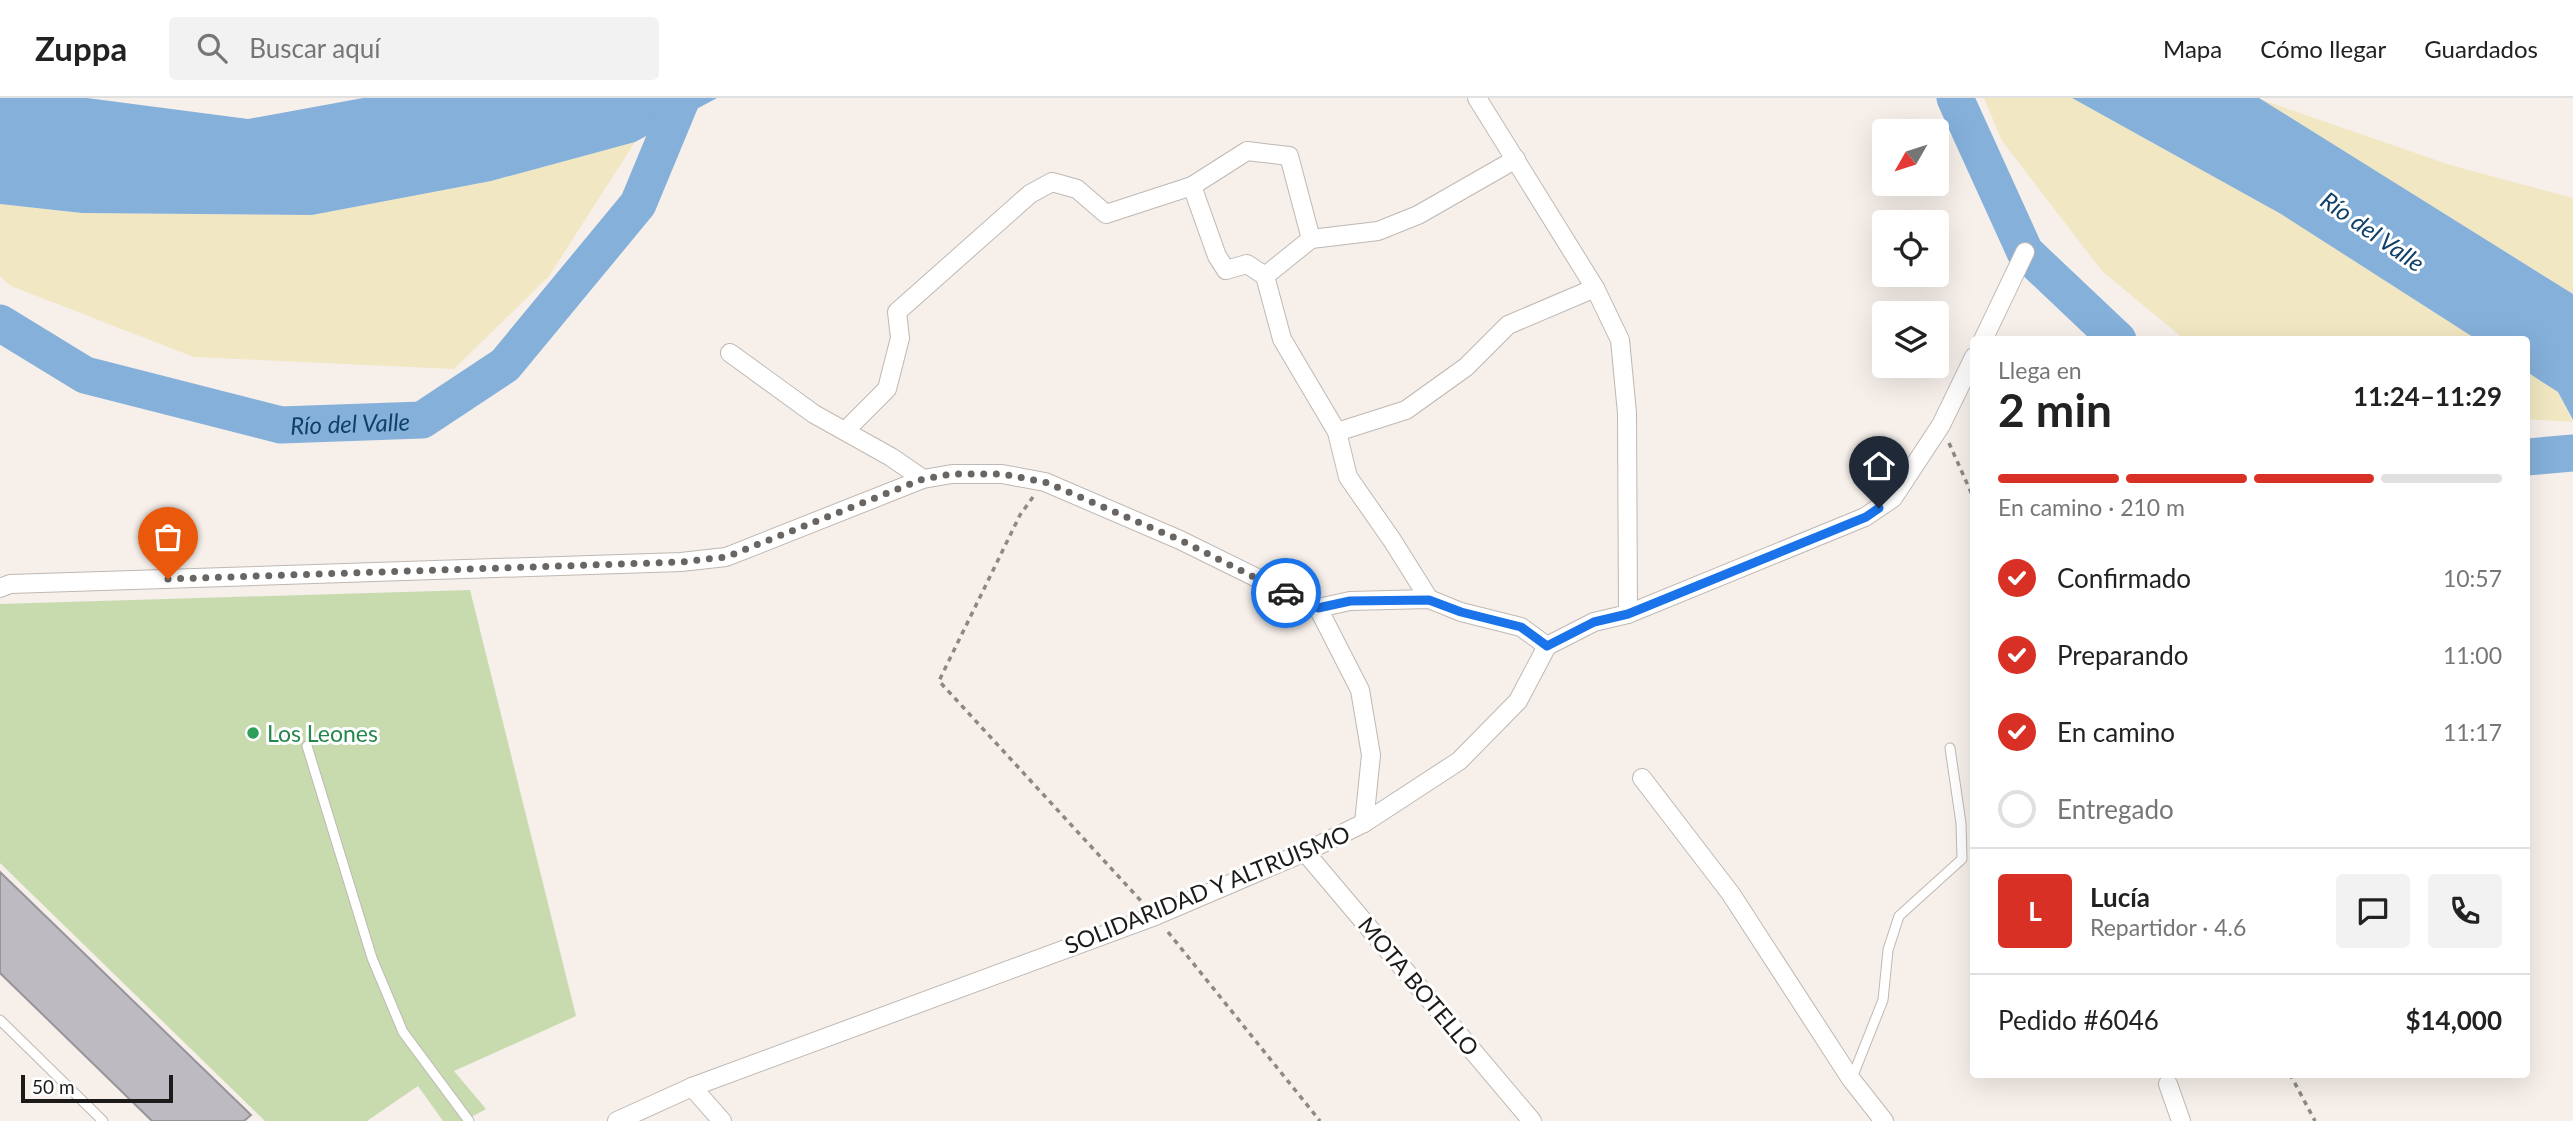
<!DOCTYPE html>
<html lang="es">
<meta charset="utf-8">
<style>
body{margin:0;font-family:Lato,sans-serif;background:#f2f2f2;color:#222;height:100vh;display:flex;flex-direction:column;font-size:26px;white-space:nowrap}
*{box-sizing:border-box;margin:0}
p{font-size:23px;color:#767676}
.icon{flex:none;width:38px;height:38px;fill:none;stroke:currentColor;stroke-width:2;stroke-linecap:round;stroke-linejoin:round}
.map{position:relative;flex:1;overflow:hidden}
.drawer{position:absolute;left:1970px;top:238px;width:560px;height:742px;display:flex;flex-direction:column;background:#fff;border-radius:7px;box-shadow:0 7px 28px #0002}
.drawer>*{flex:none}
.needle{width:46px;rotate:231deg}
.tools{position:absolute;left:1872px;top:21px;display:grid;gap:14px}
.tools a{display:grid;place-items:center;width:77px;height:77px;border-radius:7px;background:#fff;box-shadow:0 7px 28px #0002;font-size:35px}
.scale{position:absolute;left:21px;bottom:18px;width:152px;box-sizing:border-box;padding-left:7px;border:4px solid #1d1b19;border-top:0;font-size:19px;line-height:24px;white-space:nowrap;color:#1d1b19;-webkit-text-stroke:5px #fff;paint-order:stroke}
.pin{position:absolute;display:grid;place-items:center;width:60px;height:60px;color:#fff;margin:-72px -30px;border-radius:50% 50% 50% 0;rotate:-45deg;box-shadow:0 0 7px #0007}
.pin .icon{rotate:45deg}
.courier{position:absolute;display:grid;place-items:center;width:70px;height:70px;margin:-35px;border:5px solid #1a73e8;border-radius:50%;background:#fff;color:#222;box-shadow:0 2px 9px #0007}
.summary em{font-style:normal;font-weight:700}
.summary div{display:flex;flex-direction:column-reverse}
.summary{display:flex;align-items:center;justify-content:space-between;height:119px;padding:0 28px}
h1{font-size:46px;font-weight:700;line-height:52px}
.bar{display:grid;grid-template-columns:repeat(4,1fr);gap:10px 7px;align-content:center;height:84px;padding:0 28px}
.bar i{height:9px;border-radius:5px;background:#e0e0e0}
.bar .active{background:#d93025}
.bar p{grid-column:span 4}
.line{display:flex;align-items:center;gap:18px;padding:0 28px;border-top:2px solid #e0e0e0}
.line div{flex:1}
.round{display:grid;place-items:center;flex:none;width:74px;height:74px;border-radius:7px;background:#f2f2f2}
ol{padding:0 28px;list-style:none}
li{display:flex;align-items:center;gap:21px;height:77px}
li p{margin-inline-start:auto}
li .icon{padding:7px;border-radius:50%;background:#d93025;color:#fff;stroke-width:4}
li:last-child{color:#767676}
li i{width:38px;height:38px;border:4px solid #e0e0e0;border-radius:50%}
header{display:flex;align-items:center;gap:42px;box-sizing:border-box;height:98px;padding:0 35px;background:#fff;border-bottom:2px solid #e0e0e0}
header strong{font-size:33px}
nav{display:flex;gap:38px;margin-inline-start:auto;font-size:24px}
.search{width:490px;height:63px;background:#f2f2f2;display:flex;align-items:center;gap:18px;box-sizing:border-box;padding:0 24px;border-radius:7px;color:#767676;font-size:26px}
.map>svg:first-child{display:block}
</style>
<header>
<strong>Zuppa</strong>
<div class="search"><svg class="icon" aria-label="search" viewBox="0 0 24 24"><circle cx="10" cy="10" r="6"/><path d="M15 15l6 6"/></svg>Buscar aquí</div>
<nav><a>Mapa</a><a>Cómo llegar</a><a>Guardados</a></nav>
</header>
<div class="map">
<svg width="2573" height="1023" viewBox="0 0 2573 1023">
<rect width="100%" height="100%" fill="#f6efea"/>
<polygon fill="#c8dbaf" points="470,492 576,918 454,973 486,1011 464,1023 443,1023 418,988 367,1023 265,1023 0,765 0,506"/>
<g fill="#f1e7c2">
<polygon points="1984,0 2072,0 2281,116 2476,241 2184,241 2102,173 2002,43"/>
<polygon points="2262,2 2450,67 2573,100 2573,196"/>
<polygon points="635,44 549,178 454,271 194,259 11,188 0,178 0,106 82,115 312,117 491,83"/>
<polygon points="2527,274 2558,294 2573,324 2527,321"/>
</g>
<g fill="#84b0da">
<polygon points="0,0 87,0 248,21 363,0 717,0 635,44 491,83 312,117 82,115 0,106"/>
<polygon points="2072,0 2259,0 2573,196 2573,322 2558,294 2527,274 2527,242 2476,241 2281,116"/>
</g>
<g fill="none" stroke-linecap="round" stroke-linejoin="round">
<g stroke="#84b0da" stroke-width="37">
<polyline points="1955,0 2025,154 2118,242"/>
<path id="s1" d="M0,225L85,277L281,327L422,322L505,267L638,106L682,0"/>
<polyline points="2527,359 2573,355"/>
</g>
</g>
<polygon fill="#bdbac1" stroke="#97949a" stroke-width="2" points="0,774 251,1017 244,1023 152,1023 0,875"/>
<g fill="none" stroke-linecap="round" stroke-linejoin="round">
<defs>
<g id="lane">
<polyline points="307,648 372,860 403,934 469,1023"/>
<polyline points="0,922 103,1023"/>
<polyline points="1852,980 1883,902 1888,852 1899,818 1962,761 1961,725 1950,650"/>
</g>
<g id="street">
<polyline points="1477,0 1595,190 1620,242 1627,315 1628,516"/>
<polyline points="1192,88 1247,53 1289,58 1311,141"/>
<polyline points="1983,242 2025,154"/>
<polyline points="730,255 814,316 891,359 923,381"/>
<polyline points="845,333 887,291 900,240 897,214 1030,96 1052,84 1077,91 1106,116 1192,88 1217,158 1226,172 1247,166 1265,178"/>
<polyline points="1337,334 1406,312 1466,269 1508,227 1595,190"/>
<polyline points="0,490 10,486 681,464 726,459 923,381 952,376 1002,376 1045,384 1180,442 1318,510 1350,503 1429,501 1461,514 1521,529 1547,548"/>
<polyline points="1429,501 1392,442 1348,379 1337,334 1282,241 1265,178 1311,141 1378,133 1418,117 1516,61"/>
<polyline points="1318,510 1360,592 1371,657 1364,725"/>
<polyline points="1642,680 1731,796 1851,981 1884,1023"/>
<polyline points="1305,754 1532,1023"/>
<polyline points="2168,986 2181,1023"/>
<polyline points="692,989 722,1023"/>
<polyline points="617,1023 692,989 1155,818 1305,754 1364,725 1459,663 1518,603 1547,548 1594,524 1628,516 1865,419 1893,400 1941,327 1974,259"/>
</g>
</defs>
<use href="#lane" stroke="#bfb8b3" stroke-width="11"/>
<use href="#street" stroke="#bfb8b3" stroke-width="20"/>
<g stroke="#8d8985" stroke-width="3.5" stroke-dasharray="5 5" stroke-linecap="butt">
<polyline points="1949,345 1974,401"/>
<polyline points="1033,399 1020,417 939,583 1142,804"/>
<polyline points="1168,834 1320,1023"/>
<polyline points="2290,976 2315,1023"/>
</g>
<use href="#lane" stroke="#fff" stroke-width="9"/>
<use href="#street" stroke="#fff" stroke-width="18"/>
</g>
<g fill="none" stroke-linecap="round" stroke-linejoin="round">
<polyline stroke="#696562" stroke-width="7" stroke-dasharray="0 12.6" points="168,481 681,464 726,459 923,381 952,376 1002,376 1045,384 1180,442 1286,495"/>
<polyline stroke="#1a73e8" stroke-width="9" points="1286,495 1318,510 1350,503 1429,502 1461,514 1521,529 1547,548 1594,524 1628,516 1866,419 1879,410"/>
</g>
<circle fill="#2e9e5b" stroke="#fff" stroke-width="2.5" cx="253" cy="635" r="7"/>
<g text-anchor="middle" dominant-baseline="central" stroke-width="6" stroke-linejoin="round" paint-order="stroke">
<g font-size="23" fill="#27864d" stroke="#fff" text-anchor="start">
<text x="267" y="635">Los Leones</text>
</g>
<g font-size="23" fill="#1d1b19" stroke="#fff">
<text transform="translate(1207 791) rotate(-22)">SOLIDARIDAD Y ALTRUISMO</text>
<text transform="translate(1419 888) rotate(50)">MOTA BOTELLO</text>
</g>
<g font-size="24" font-style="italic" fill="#0f4068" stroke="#fff">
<text transform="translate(2373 133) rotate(35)">Río del Valle</text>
<text stroke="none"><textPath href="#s1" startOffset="371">Río del Valle</textPath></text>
</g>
</g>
</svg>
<div class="tools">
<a><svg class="needle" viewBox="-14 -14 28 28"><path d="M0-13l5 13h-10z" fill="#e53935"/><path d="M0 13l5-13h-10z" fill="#767676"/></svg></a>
<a><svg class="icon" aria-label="locate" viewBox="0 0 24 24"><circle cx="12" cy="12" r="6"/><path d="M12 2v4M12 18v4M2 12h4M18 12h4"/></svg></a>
<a><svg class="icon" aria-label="layers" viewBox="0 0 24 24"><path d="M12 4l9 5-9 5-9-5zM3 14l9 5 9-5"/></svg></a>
</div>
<div class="scale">50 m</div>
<div class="pin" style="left:168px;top:481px;background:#ea580c"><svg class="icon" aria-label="bag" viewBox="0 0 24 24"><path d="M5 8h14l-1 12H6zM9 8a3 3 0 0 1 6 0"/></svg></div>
<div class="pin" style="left:1879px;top:410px;background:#1f2937"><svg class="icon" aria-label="home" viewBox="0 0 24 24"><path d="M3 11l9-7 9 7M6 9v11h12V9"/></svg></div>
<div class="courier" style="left:1286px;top:495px"><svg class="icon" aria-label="car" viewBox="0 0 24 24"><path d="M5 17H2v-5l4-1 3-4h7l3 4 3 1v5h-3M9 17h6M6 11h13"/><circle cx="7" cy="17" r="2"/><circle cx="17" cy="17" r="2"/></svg></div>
<section class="drawer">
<div class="summary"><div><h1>2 min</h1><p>Llega en</p></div><em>11:24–11:29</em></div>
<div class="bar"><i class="active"></i><i class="active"></i><i class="active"></i><i></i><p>En camino · 210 m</p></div>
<ol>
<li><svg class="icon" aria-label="check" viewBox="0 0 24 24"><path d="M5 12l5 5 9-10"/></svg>Confirmado<p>10:57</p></li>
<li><svg class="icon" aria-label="check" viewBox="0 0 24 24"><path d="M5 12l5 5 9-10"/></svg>Preparando<p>11:00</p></li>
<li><svg class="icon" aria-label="check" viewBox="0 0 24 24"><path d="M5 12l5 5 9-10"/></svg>En camino<p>11:17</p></li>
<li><i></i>Entregado</li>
</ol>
<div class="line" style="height:126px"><b class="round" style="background:#d93025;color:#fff">L</b><div><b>Lucía</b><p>Repartidor · 4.6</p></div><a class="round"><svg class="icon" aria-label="chat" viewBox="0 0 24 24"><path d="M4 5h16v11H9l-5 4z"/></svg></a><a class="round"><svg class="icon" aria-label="phone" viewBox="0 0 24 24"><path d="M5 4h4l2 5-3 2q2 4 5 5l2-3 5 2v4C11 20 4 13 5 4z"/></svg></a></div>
<div class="line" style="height:91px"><div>Pedido #6046</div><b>$14,000</b></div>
</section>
</div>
